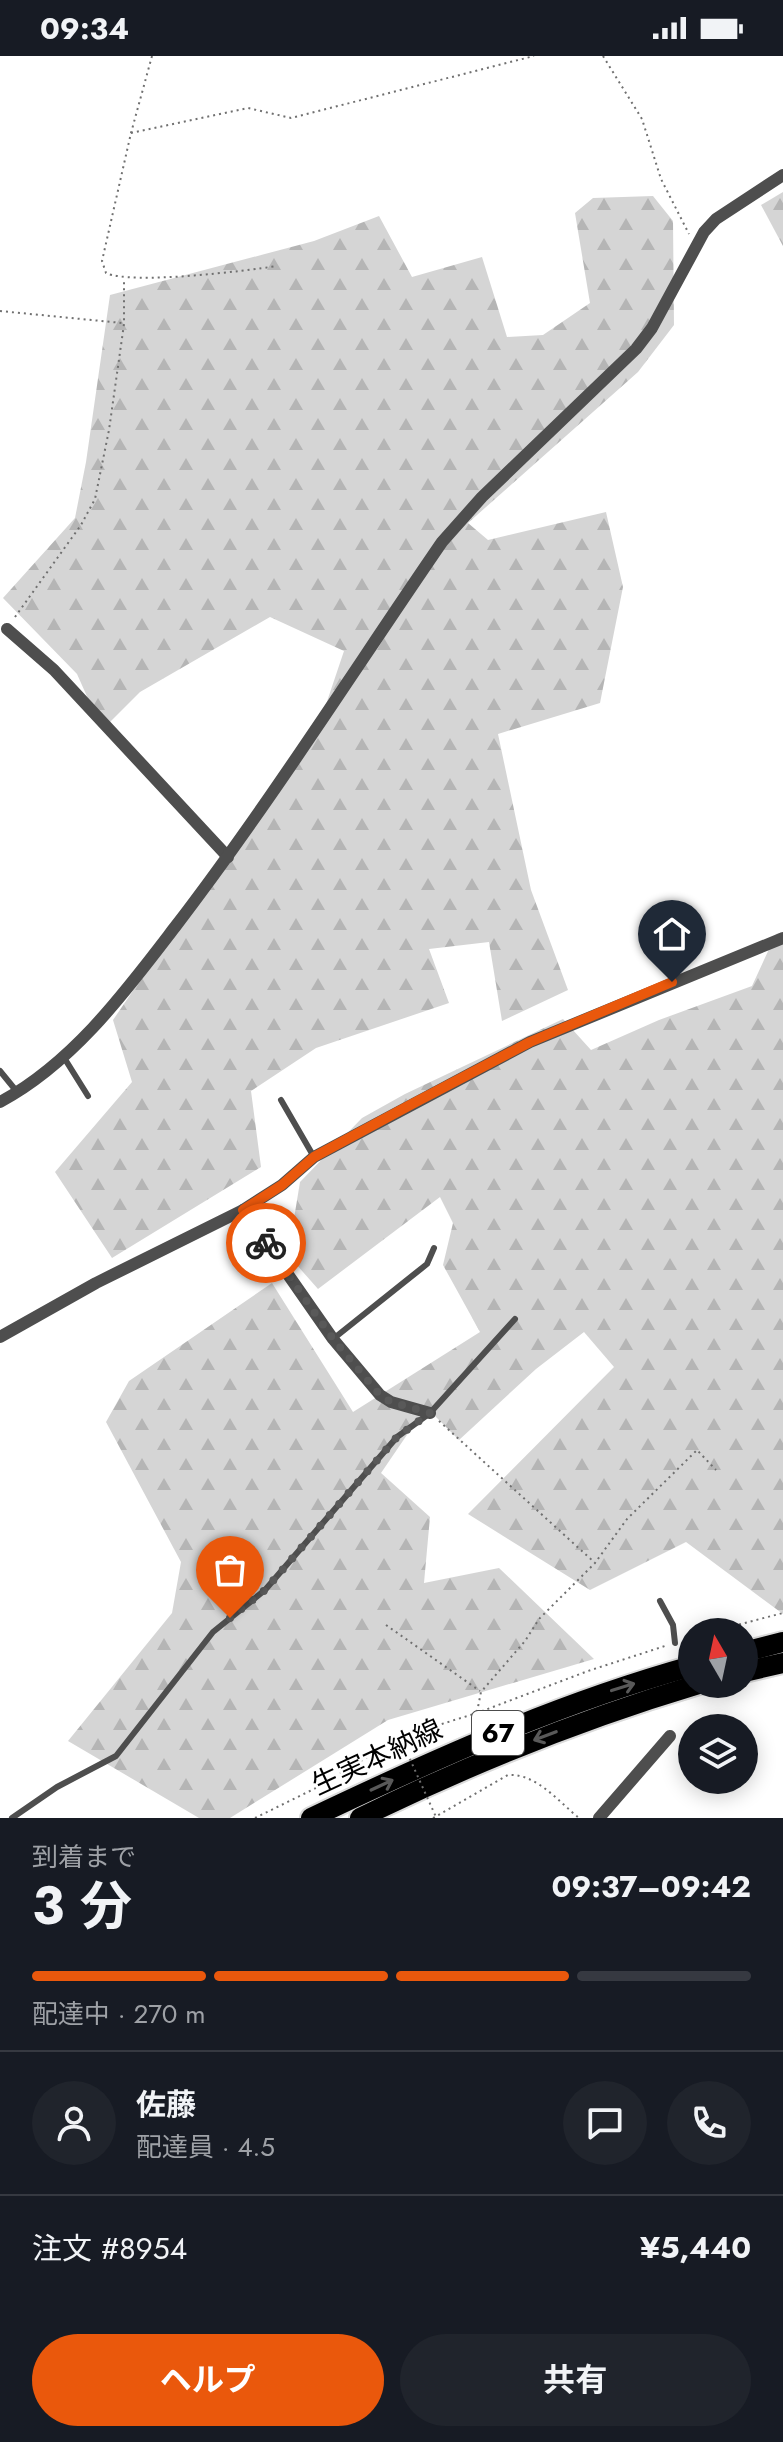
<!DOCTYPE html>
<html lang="ja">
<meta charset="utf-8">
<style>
body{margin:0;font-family:Jost,"Noto Sans JP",sans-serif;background:#20242c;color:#f1f3f6;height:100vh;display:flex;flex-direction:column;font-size:30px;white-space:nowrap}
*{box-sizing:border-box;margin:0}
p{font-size:26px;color:#9ea1a6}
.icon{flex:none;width:44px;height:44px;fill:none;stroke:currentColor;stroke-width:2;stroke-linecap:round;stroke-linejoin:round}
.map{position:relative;height:1762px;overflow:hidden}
.panel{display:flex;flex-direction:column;background:#171b24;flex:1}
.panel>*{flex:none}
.needle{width:52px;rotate:351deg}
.fabs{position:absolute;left:678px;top:1562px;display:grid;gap:16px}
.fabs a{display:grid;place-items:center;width:80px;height:80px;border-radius:50%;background:#171b24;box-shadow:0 4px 20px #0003;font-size:40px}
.pin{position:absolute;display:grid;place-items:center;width:68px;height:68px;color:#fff;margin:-82px -34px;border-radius:50% 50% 50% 0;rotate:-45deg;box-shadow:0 0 8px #0007}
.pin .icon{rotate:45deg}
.courier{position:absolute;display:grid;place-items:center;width:80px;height:80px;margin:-40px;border:6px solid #ea580c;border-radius:50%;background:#fff;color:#222;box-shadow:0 2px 10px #0007}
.head em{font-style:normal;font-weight:700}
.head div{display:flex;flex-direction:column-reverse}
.head{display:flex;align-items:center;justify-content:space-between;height:136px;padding:0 32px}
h1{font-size:52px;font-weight:700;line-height:60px}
.bar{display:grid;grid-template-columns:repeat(4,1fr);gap:12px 8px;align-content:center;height:96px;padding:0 32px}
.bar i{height:10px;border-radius:6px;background:#363941}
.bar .current{background:#ea580c}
.bar p{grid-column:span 4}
.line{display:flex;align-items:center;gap:20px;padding:0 32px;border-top:2px solid #363941}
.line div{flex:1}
.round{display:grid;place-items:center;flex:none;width:84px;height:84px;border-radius:42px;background:#20242c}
.button{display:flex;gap:16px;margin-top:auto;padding:16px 32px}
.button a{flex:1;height:92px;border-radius:48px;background:#ea580c;color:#fff;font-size:32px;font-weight:700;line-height:92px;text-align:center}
.button a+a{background:#20242c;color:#f1f3f6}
.status{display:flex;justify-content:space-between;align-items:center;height:56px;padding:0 40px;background:#171b24;direction:ltr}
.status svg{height:22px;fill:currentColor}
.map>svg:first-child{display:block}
</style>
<div class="status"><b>09:34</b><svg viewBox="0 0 49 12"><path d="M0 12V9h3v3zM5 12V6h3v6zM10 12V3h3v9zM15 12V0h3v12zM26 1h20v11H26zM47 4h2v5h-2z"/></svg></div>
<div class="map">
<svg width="783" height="1762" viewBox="0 0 783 1762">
<defs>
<pattern id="forest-firs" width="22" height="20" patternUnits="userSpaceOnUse" patternTransform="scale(2)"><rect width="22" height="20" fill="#d5d5d5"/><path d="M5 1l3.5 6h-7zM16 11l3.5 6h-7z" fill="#b5b5b5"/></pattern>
</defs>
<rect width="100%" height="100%" fill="#fff"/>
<g fill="url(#forest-firs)">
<polygon points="783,136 783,190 761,149"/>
<polygon points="653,140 673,165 674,269 638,316 468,467 488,484 606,456 623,531 600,647 498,678 531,834 568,934 502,965 489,886 429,893 449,947 316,992 251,1035 261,1111 112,1202 55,1116 132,1026 113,964 201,835 313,687 344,595 270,561 140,636 102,674 77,618 3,542 75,462 86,406 110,239 314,185 379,160 412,221 482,201 507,281 543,279 590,247 575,157 593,142"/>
<polygon points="783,876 783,1558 686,1486 590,1534 468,1458 614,1311 584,1276 536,1313 459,1384 426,1351 381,1417 430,1461 424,1527 499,1512 594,1603 388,1664 230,1762 199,1762 68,1685 172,1557 181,1506 106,1366 129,1325 272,1227 353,1356 480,1276 443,1209 453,1167 440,1141 318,1233 288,1199 300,1126 362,1062 405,1038 563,963 591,994 659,964 752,930 776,878"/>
</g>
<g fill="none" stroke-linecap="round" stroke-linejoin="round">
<defs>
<g id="primary">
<polyline points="744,1596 783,1586"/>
<polyline points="744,1616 783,1607"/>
<path d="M311,1762C435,1703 559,1647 692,1610"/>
<path d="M360,1762C470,1708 582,1663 699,1628"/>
</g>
</defs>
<use href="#primary" stroke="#dbdbdb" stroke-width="24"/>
<g stroke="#707070" stroke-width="2" stroke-dasharray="2 4" stroke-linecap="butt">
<path d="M152,0L131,77L102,205L106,217C132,229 244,215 277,210"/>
<polyline points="603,0 642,63 661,123 689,178"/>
<polyline points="131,77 248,52 291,62 534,0"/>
<polyline points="0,255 122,267"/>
<polyline points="15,561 81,469 95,443 109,374 124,268 124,223"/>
<polyline points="439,1365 594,1506"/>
<polyline points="386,1569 480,1635"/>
<polyline points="710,1576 783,1557"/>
<polyline points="477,1656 481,1636 525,1585 539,1563 595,1507 627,1463 697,1394 716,1414"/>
<polyline points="255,1762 320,1730 400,1681 477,1657 588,1615 665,1590"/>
<path d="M433,1762L508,1719C536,1717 559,1746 579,1762"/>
</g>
<g stroke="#4e4e4e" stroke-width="6">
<polyline points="63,1000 88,1040"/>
<polyline points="0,1015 18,1037"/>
<polyline points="281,1044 314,1101"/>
<polyline points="333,1283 427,1208 434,1192"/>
<polyline points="660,1545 673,1569 675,1587"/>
<polyline points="12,1762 57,1731 116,1700 213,1576 265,1534 397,1381 430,1357 515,1263"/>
</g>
<g stroke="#4e4e4e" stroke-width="12">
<polyline points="7,573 54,614 228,801"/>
<path d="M0,1046C73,1007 126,935 175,871C270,747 354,614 442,486L482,441L636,293L652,272L704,176L716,163L783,119"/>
<polyline points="243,1154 333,1283 380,1339 391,1346 430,1357"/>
<polyline points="0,1281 96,1227 243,1154 282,1129 314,1101 530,986 783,882"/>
<polyline points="599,1762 670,1680"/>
</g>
<use href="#primary" stroke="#000" stroke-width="20"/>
<polyline stroke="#707070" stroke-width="2" stroke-dasharray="2 4" stroke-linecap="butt" points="400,1681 436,1761"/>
</g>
<defs><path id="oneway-shaft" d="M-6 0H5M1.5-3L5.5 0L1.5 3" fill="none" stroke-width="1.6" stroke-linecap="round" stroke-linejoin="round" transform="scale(2)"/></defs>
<g stroke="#595959">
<use href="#oneway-shaft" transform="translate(623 1631) rotate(-17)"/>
<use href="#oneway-shaft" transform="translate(545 1680) rotate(159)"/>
<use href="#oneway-shaft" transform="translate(382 1729) rotate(-25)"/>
</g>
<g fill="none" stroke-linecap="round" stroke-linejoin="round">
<polyline stroke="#595959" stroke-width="8" stroke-dasharray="0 14.4" points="230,1562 265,1534 397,1381 430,1357 391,1346 380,1339 333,1283 266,1187"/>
<polyline stroke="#ea580c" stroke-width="10" points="266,1187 243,1154 282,1129 314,1101 412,1048 530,986 672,926"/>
</g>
<g text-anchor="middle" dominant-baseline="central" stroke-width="6" stroke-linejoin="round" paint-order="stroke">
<rect fill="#fff" stroke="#4c4c4c" stroke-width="2" x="472" y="1655" width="52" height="44" rx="6"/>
<g font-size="26" font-weight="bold" fill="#000">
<text x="498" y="1677">67</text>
</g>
<g font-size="28" fill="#000" stroke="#fff">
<text transform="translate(377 1701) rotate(-25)">生実本納線</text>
</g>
</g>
</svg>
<div class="fabs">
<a><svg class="needle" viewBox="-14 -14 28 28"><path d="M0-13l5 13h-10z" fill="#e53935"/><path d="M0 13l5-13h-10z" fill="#9ea1a6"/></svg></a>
<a><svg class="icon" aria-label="layers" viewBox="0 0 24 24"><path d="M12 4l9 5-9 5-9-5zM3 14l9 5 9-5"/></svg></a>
</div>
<div class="pin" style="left:230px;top:1562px;background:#ea580c"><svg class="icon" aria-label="bag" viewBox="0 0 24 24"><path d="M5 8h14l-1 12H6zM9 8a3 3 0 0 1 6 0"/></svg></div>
<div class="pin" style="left:672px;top:926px;background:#1f2937"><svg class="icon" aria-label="home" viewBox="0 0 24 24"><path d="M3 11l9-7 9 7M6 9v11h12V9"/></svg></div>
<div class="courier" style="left:266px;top:1187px"><svg class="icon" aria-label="bike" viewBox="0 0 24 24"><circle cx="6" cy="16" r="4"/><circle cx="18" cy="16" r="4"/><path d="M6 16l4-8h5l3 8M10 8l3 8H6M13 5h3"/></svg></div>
</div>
<section class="panel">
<div class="head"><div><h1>3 分</h1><p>到着まで</p></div><em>09:37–09:42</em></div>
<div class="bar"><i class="current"></i><i class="current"></i><i class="current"></i><i></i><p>配達中 · 270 m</p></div>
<div class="line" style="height:144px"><a class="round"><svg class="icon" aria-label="person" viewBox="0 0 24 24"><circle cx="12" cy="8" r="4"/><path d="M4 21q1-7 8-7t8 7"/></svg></a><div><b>佐藤</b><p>配達員 · 4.5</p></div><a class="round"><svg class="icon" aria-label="chat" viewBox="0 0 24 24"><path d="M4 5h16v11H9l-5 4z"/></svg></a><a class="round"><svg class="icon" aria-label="phone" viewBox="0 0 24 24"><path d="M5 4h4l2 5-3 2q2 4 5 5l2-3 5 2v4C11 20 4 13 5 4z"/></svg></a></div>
<div class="line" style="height:104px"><div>注文 #8954</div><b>¥5,440</b></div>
<div class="button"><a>ヘルプ</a><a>共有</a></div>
</section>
